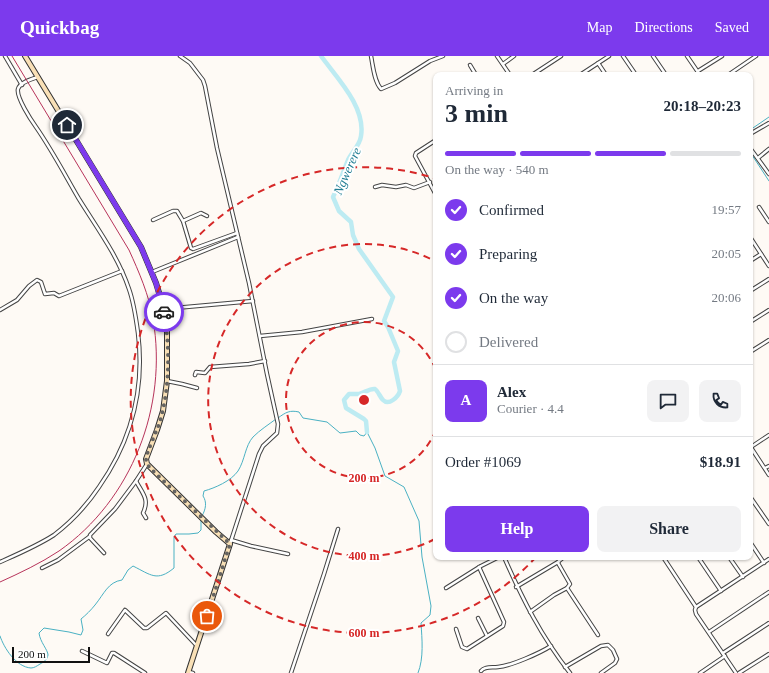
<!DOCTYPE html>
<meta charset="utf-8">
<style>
body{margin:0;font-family:"Times New Roman",serif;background:#f2f2f3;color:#1f2937;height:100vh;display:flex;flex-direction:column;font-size:15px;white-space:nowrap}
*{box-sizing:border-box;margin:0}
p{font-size:13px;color:#747a83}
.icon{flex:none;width:22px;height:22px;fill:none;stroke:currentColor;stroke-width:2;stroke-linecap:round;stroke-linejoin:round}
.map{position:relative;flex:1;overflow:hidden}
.sheet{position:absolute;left:433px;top:16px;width:320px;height:488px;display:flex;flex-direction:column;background:#fff;border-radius:8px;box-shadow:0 1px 3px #0004}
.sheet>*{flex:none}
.scale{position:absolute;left:12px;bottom:10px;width:78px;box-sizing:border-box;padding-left:4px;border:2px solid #111;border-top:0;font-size:11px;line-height:14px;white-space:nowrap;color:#111;-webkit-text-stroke:3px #fff;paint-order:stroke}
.pin{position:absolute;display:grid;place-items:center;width:34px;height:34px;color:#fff;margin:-17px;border:2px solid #fff;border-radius:50%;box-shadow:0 1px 4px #0007}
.courier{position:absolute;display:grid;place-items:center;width:40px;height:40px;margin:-20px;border:3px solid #7c3aed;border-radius:50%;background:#fff;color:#222;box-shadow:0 1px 5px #0007}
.headline em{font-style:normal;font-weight:800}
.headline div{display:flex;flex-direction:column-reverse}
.headline{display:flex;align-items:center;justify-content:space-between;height:68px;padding:0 12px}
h1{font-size:26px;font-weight:800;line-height:30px}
.bar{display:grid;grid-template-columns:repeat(4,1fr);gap:6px 4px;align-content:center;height:48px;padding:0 12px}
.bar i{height:5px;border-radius:3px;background:#e0e1e3}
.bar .selected{background:#7c3aed}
.bar p{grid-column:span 4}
.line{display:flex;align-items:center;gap:10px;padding:0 12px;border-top:1px solid #e0e1e3}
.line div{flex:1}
.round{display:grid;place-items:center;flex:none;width:42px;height:42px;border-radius:8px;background:#f2f2f3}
ol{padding:0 12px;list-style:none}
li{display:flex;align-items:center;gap:12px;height:44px}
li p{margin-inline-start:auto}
li .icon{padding:4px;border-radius:50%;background:#7c3aed;color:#fff;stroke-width:4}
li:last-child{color:#747a83}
li i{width:22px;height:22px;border:2px solid #e0e1e3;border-radius:50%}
.button{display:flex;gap:8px;margin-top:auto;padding:8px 12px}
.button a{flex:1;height:46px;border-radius:8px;background:#7c3aed;color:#fff;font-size:16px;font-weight:800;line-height:46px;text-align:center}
.button a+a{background:#f2f2f3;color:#1f2937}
header{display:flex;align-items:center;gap:24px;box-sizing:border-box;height:56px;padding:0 20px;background:#7c3aed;color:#fff}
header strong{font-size:19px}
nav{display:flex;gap:22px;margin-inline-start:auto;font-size:14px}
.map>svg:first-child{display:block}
</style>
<header>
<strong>Quickbag</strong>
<nav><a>Map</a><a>Directions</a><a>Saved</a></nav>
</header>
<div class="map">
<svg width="769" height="617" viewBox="0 0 769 617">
<rect width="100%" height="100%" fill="#fefaf5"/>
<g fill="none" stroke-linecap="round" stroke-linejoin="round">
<g stroke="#4ab1c3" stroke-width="1">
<polyline points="750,74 769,61"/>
<polyline points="750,96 769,125"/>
<path d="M278,362C286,356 290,354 299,356L303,362L327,366L340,377L356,375L360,379L364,380L367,376L375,392L385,420L404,431L419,465L422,501L431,550L430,559L421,567C422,583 424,602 418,617"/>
<path d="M202,460C206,453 207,446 203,440L204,435C215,432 231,425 238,415C245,404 245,390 253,381C260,374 268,369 276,363"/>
<path d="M0,580C4,592 16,611 31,612C34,612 37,610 40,608C44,606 47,604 48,599C48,594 40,586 39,577L44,572L69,576L81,579L83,574L81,563C86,559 91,554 95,549C104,538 108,526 122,524L128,514L133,510C151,519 157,526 174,512V481L176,478H189L198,477L201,474V465"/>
</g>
<path stroke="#bdebf2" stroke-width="4.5" d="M321,0C337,22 366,51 361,80C360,89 352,96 348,104C343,116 339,129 333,141L339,155L351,166L353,179L359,193L393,241L384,265L388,271L398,295L394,306L400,335C398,341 389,350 383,344C380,341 378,335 375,333C370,332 364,337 359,338C356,338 353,338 349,338L344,344L346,352L364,363L366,365L367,376"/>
<defs>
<g id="street">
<polyline points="5,0 22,29"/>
<polyline points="180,0 190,7 203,24 205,30 217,92 249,227 267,318 278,368 277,377 263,390 259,398 230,488"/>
<path d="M371,0C373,10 374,25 381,33L395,27L430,5L443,0"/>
<polyline points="497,0 510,19"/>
<polyline points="623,0 636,19"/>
<polyline points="653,0 666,19"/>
<polyline points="687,0 700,19"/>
<polyline points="598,7 606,19"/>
<polyline points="503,8 514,0"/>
<polyline points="470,9 476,19"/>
<polyline points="698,15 722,0"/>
<polyline points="532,19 561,0"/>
<polyline points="580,19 609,0"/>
<polyline points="728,19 756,0"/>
<polyline points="750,78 769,67"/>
<polyline points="436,84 416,97 415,100 436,139"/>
<polyline points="750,92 769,118"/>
<polyline points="758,102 769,93"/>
<polyline points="375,131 382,129 396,131 406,129 414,132 430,126"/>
<polyline points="759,151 769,166"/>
<polyline points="153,164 173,155 177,155 183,165 191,192 193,193 237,177"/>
<polyline points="183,165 201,157 207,160"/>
<polyline points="750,181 769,210"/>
<polyline points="750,205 761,198"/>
<polyline points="152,216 238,181"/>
<polyline points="750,235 769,223"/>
<polyline points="164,253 253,245"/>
<polyline points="0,254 17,244 29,230 37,224 41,226 45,238 54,237 59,240 122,215"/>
<polyline points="750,266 769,254"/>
<polyline points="260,280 302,276 372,263"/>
<polyline points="750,296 769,284"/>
<polyline points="195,319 196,316 205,317 210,311 249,308 265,305"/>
<polyline points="167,325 182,328 197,332"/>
<polyline points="750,390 769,419"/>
<polyline points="751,391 769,379"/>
<polyline points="765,412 769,410"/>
<path d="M136,425C142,437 150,443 143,457L146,462"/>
<polyline points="751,442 769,468"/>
<polyline points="231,484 251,490 288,498"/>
<polyline points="750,486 764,507"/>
<polyline points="104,497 90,482 90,479 115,453 136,425 147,408"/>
<path d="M504,501C523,544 541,580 570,617"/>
<polyline points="564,501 559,505 558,507 570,528 567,532 598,579"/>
<polyline points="663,501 696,551 695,554 696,558 736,617"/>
<polyline points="698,501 721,535"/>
<polyline points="729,501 743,521"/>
<path d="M0,506C18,498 37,490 54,479C71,466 87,449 99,431C132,384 145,334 138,277C136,262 134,247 129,233C118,200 97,172 79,143C65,119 52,94 36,71C31,64 16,41 18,33C20,26 32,23 38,21"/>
<polyline points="42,512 58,504 89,481"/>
<polyline points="516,531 558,506"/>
<polyline points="446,532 481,510 499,501"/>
<polyline points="696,551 769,503"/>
<polyline points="530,556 554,539 567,532"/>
<polyline points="478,562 487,580"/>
<polyline points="456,573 462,591 467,593 503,570 504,566 479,511"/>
<polyline points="709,576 769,536"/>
<polyline points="108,578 125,554 144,572 147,572 166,557 197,590"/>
<polyline points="82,595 107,607 112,597 114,597 145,617"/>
<polyline points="723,597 769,567"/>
<polyline points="565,611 601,590 608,589 613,594 617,603 615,607 601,617"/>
<path d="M481,615C485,610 492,612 498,611C511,610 540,597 551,590"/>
<polyline points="189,616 193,617"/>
<polyline points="291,617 324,518 338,473"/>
<polyline points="700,617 725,600"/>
<polyline points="739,617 769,598"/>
</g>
<polyline id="secondary" points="25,0 141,191 156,227 164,253 167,274 167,325 163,355 157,374 146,403 147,408 216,476 230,488 188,617"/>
</defs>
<use href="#street" stroke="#444" stroke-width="4.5"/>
<use href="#secondary" stroke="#333" stroke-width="6"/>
<use href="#street" stroke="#fff" stroke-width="2.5"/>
<use href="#secondary" stroke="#f9e0b6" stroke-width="4"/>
<path stroke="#b7335a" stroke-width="1" d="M0,526C20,517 41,507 59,495C132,444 168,350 153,263C149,239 139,216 129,194L12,0"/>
</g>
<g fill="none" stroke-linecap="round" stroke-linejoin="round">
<path stroke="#646361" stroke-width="4" stroke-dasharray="0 7.2" d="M164,256C170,291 170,331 160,365C157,375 147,395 146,403C146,408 150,412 154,416L230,488L207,560"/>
<polyline stroke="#7c3aed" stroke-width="5" points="67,69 141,191 156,227 164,256"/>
</g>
<g fill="none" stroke="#d62828" stroke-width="2" stroke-dasharray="7 5">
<path d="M436 374A78 78 0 1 1 436 314"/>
<path d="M435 483A156 156 0 1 1 435 205"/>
<path d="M536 501A233 233 0 1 1 434 122"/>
</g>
<g text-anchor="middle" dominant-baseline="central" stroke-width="4" stroke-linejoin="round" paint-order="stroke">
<g font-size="13" font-style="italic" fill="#217d93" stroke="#fff">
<text transform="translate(347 115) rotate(-66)">Ngwerere</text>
</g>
</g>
<circle cx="364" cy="344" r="6" fill="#d62828" stroke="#fff" stroke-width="2"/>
<g font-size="12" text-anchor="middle" font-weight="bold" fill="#d62828" stroke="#fff" stroke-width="4" stroke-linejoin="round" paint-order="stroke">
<text x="364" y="426">200 m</text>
<text x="364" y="504">400 m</text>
<text x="364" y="581">600 m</text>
</g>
</svg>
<div class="scale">200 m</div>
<div class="pin" style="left:207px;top:560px;background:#ea580c"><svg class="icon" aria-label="bag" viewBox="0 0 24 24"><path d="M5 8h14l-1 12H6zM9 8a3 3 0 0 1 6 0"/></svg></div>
<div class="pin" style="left:67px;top:69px;background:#1f2937"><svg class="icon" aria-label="home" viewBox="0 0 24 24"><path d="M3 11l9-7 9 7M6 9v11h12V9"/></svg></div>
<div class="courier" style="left:164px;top:256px"><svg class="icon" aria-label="car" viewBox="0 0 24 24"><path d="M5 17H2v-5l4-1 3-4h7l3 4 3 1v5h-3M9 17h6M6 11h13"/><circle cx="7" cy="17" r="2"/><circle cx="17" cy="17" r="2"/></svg></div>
<section class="sheet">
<div class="headline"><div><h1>3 min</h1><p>Arriving in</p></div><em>20:18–20:23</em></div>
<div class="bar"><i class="selected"></i><i class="selected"></i><i class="selected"></i><i></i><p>On the way · 540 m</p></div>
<ol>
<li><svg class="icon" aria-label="check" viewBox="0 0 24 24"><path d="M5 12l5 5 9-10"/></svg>Confirmed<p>19:57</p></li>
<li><svg class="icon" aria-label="check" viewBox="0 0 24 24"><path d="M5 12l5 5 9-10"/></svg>Preparing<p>20:05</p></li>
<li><svg class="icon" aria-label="check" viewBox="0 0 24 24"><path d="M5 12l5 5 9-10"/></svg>On the way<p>20:06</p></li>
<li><i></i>Delivered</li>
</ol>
<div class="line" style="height:72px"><b class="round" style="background:#7c3aed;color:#fff">A</b><div><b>Alex</b><p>Courier · 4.4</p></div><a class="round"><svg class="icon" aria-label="chat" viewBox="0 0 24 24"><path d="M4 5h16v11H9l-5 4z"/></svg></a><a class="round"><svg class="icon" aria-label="phone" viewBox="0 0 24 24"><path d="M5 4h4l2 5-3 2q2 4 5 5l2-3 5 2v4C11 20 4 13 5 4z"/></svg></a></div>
<div class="line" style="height:52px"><div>Order #1069</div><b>$18.91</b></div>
<div class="button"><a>Help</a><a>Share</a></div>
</section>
</div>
